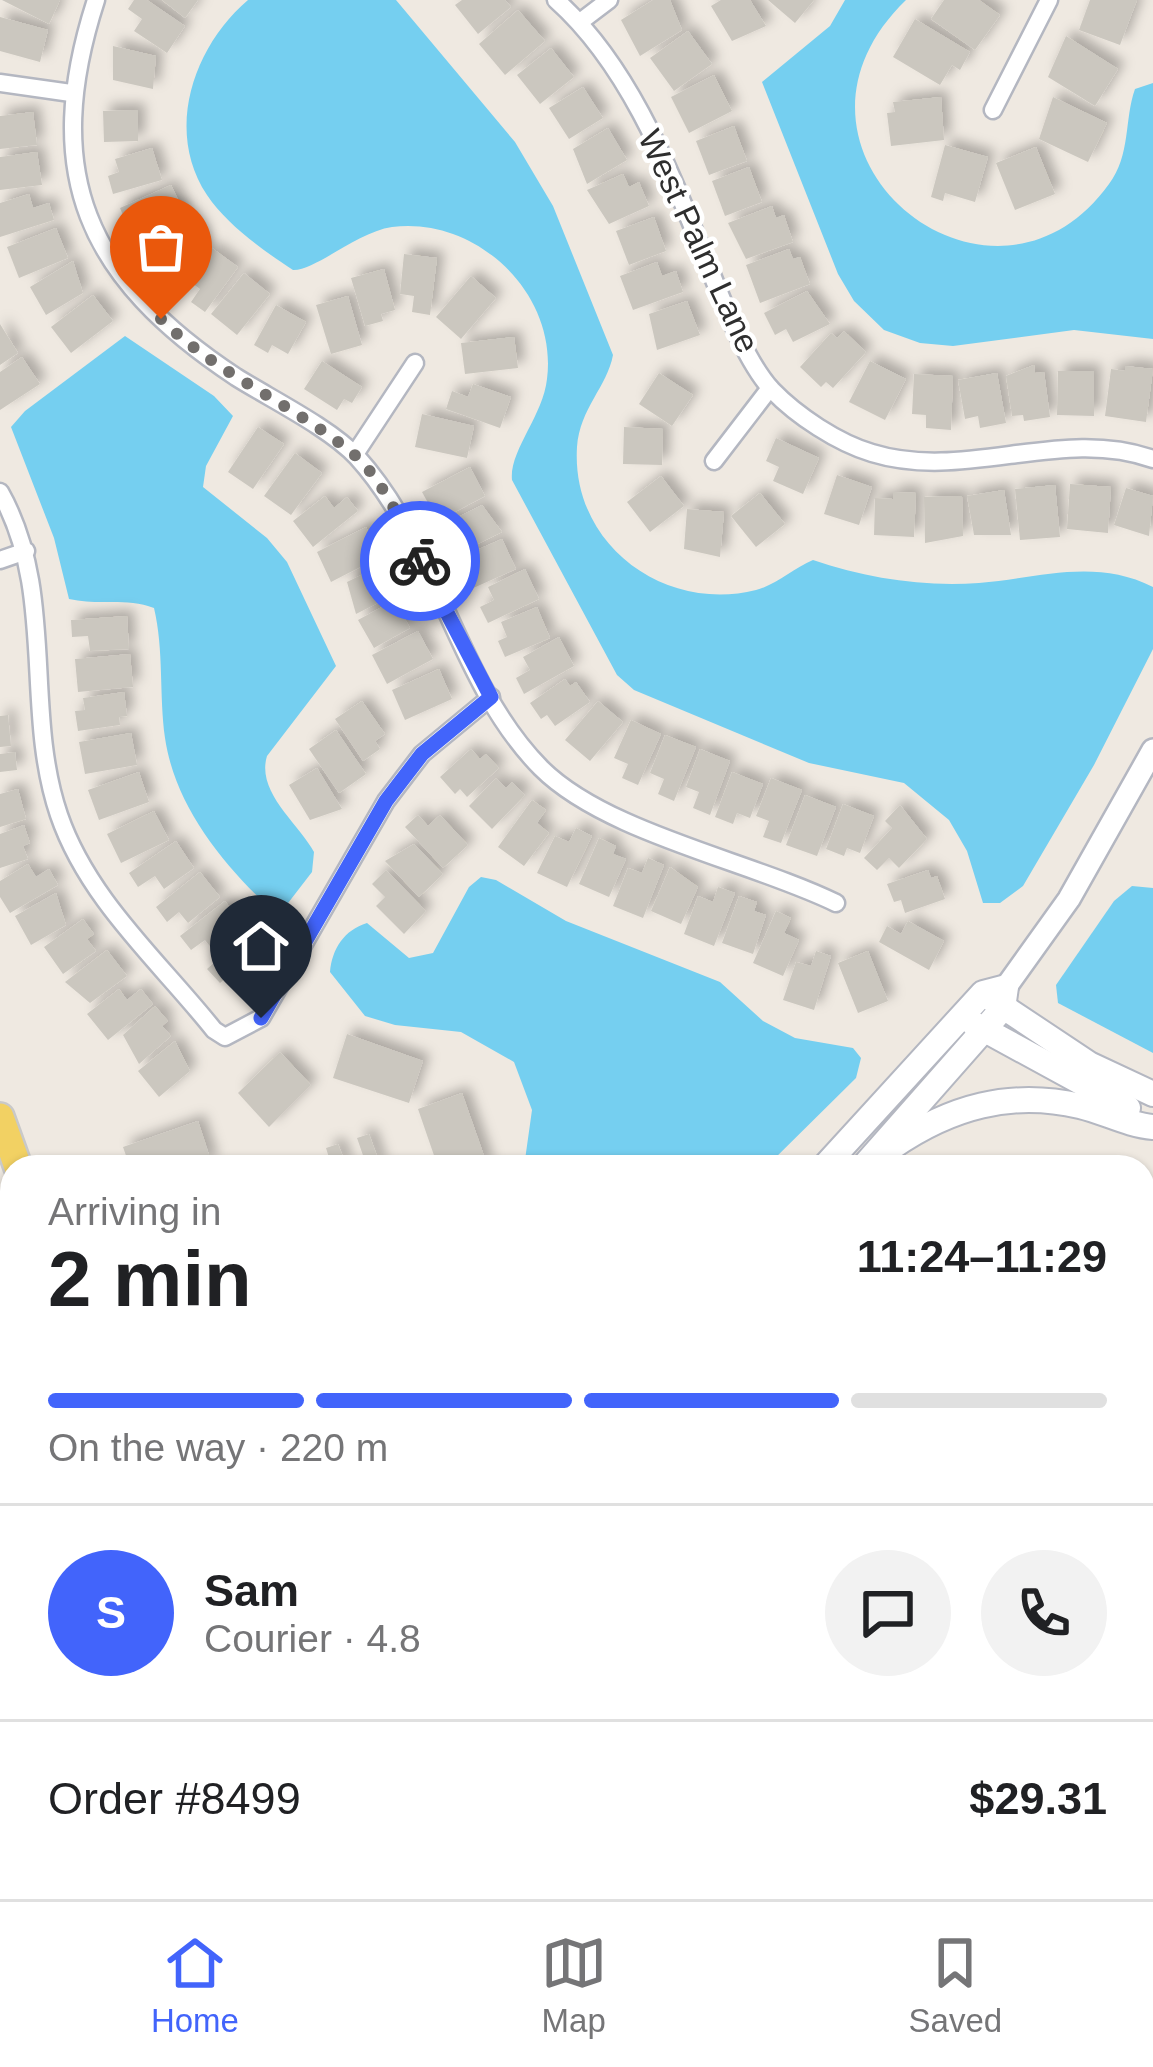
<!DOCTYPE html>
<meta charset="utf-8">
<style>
body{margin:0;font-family:Helvetica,sans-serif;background:#f2f2f2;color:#202124;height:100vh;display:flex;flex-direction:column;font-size:45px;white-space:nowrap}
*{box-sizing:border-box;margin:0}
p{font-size:39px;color:#757577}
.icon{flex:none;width:66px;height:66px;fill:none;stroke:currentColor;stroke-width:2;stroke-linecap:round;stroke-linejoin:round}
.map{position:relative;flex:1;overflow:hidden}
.details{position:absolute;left:0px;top:1155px;width:1155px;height:744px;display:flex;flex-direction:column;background:#fff;border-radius:36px 36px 0 0;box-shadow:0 3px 9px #0004}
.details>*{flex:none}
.pin{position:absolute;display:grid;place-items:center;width:102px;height:102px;color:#fff;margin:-123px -51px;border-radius:50% 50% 50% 0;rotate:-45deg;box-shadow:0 0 12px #0007}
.pin .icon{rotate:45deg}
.courier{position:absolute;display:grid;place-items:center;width:120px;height:120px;margin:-60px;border:9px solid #4264fb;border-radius:50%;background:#fff;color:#222;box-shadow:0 3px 15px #0007}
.overview em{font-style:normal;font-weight:800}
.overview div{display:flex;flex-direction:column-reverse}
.overview{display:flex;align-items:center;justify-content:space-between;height:204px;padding:0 48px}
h1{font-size:78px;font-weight:800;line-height:90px}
.bar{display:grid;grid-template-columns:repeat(4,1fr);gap:18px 12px;align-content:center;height:144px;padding:0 48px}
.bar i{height:15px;border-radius:9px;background:#e0e0e0}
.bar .on{background:#4264fb}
.bar p{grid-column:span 4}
.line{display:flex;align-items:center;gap:30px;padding:0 48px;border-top:3px solid #e0e0e0}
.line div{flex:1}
.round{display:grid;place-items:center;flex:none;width:126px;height:126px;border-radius:63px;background:#f2f2f2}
.tabs{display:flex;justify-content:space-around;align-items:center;height:168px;border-top:3px solid #e0e0e0;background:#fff;font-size:33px;color:#757577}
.tabs a{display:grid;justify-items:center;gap:6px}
.tabs .on{color:#4264fb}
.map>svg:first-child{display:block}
</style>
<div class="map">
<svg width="1153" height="1899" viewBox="0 0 1153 1899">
<defs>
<filter id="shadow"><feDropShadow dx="7" dy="-7" stdDeviation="6" flood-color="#0004"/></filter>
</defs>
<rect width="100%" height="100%" fill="#efe9e1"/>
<g fill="#75cff0">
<path d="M248,0H396L515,142L553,206L613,355C607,387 580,408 577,447C571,545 665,613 756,590C776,585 794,568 813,560C867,578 921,587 979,583C1039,578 1095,558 1153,587V649L1094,765L1023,886L1000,903H983L967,851L949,820L904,783L809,763L634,690L617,675L512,480C509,451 543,416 547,379C558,293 476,216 392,227C357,232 315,271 293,270C264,251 227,225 207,195C164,130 194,46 248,0Z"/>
<path d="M845,0H906C750,151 991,348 1109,184C1131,155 1124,120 1135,89L1153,83V339L1074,330L953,346L920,343L884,330L854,301L838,274L762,82L830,26Z"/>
<path d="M125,336L214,396L233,416L206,466L203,487L267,538L287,562L336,666L267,756C256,792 298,823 314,852L312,872L285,907L272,910C223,865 175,806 165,738C159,695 164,650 154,608C126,597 99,606 69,599L54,538L11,427L25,411Z"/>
<path d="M481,877L496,880L566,921L720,982L763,1021L795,1038L853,1048L861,1058L856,1078L766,1167H614L583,1158L560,1167H524L532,1110L514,1062L461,1032L395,1025L365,1016L330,972C332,949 344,930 367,923L409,958L433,953L469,887Z"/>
<polygon points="1132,886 1153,888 1153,1053 1058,1003 1056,985 1114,901"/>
</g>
<g fill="#cbc7bf" filter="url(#shadow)">
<polygon points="2,0 60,0 49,24"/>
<polygon points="134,0 147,0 185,26 167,53 134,31 142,19 128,9"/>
<polygon points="162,0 198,0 185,18"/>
<polygon points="462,0 505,0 511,7 478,34 455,5"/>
<polygon points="653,0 670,0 682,30 640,56 621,20"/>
<polygon points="721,0 750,0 766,26 732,41 711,6"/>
<polygon points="768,0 814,0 795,23"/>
<polygon points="944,0 979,0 1000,15 975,50 931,19"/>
<polygon points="1090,0 1137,0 1120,45 1079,30"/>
<polygon points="518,10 545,41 505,75 479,44"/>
<polygon points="0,17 48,30 40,62 0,51"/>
<polygon points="915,19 970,52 960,70 952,65 940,85 893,57"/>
<polygon points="688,31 712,64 674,91 650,58"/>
<polygon points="1066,36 1118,69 1095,106 1048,77"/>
<polygon points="113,46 156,56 153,89 113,80"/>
<polygon points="551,48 574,77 540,104 517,75"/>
<polygon points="714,75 732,111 689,133 671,97"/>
<polygon points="583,87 603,118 569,139 549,108"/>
<polygon points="941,97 944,140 891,146 887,113 895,112 893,102"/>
<polygon points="1053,97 1107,123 1088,162 1039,139"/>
<polygon points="138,110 138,141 104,142 103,111"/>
<polygon points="33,112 37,145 0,149 0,116"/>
<polygon points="734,126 747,161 709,175 696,141"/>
<polygon points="608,128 627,160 587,184 573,149"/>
<polygon points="945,145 988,157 975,202 945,193 943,201 931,197"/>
<polygon points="1036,147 1055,194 1015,210 996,163"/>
<polygon points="152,148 162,180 113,194 108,176 119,172 115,159"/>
<polygon points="37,152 42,185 0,190 0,157"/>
<polygon points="749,167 762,202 725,216 712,181"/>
<polygon points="623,174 629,187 639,182 649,206 609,224 587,190"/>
<polygon points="171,185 185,214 147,231 141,219 127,225 120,208"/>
<polygon points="29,194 33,208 49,203 54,220 0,237 0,203"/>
<polygon points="772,206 776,218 784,215 793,242 746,259 728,223"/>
<polygon points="654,217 666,251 629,265 616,231"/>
<polygon points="181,224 202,249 172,273 164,262 156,268 144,254"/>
<polygon points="56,228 68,258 19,278 7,247"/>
<polygon points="212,248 238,267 205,312 191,302 200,289 188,280"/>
<polygon points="789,249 793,259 800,257 810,284 760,303 746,265"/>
<polygon points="404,254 437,258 430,315 412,312 414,296 400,294"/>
<polygon points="73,261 83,293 46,315 30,287"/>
<polygon points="657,262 662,276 676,271 683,292 633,310 620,276"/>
<polygon points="384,269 395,310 381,314 383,321 365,326 351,278"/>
<polygon points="244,273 270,294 237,335 211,314"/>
<polygon points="471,276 496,298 461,339 436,317"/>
<polygon points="807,291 830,324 793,342 786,329 775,335 764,313"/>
<polygon points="93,295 113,321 71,353 51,327"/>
<polygon points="348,296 362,345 331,354 316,305"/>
<polygon points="687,301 700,335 657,350 649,314"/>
<polygon points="276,305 306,322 288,354 272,345 268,353 254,345"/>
<polygon points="0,324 18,353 0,365"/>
<polygon points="844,331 866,352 833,388 826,382 821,387 800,367 831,333 837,338"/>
<polygon points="514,337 518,368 465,374 461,343"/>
<polygon points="22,357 40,384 0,410 0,372"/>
<polygon points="322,361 362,387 352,403 344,399 337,410 304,389"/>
<polygon points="870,361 906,379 885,420 849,402"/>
<polygon points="1034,365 1035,373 1044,372 1050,417 1024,421 1023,415 1012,416 1006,376"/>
<polygon points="1125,366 1153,369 1146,422 1105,416 1111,369 1125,371"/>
<polygon points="1058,371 1094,371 1094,416 1057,415"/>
<polygon points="659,373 693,395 672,426 639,404"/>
<polygon points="997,373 1006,423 980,428 978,416 965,419 958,380"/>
<polygon points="914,374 953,376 951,430 926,428 926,415 912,414"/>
<polygon points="473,384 511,397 500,428 446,409 452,391 468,397"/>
<polygon points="422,414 474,426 467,458 415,447"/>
<polygon points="258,427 284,444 253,489 228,472"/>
<polygon points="624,427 663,429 662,465 623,464"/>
<polygon points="776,438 819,458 803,494 773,481 779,467 766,461"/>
<polygon points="295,453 322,473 291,515 264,496"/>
<polygon points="470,467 485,496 438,521 422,492"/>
<polygon points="837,475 872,487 859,525 824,514"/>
<polygon points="661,476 684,506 650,532 627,502"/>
<polygon points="1070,484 1111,487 1108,533 1067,529"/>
<polygon points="1055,485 1060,537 1020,540 1015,489"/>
<polygon points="1126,488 1153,496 1149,536 1114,525"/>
<polygon points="1004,490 1011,535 974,535 967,496"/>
<polygon points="893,492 916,493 914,537 874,535 875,498 893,499"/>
<polygon points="760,493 785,524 756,547 731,516"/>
<polygon points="325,496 334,508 347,497 358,511 313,547 293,521"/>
<polygon points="962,496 963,536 925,543 924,497"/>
<polygon points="482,505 502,532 455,555 440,526"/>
<polygon points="687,509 724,512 720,557 684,549"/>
<polygon points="366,527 374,542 361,549 368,563 331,582 317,552"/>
<polygon points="502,539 516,569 471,589 463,556"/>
<polygon points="385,563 394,595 356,614 347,582"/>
<polygon points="525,569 539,599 488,623 480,607 494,600 488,587"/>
<polygon points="402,596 411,613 404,617 410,628 374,648 358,620"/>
<polygon points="537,607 550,638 505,657 498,641 507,637 501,622"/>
<polygon points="127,616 129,649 90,651 88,636 72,637 71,620"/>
<polygon points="418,631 433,659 387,684 372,655"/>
<polygon points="559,637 574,666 524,694 516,678 530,670 523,657"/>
<polygon points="130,654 133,687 78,692 75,659"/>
<polygon points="439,669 452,699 405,720 392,690"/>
<polygon points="565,679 570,686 576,682 590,702 555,726 547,715 541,719 530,703"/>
<polygon points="124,692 127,716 119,717 120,725 78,731 75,711 85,710 83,698"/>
<polygon points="362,701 385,734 375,741 380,749 363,761 335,719"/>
<polygon points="598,701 623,722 590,761 565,740"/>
<polygon points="8,715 11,746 0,747 0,716"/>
<polygon points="631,720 661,734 638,785 622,778 628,764 614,758"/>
<polygon points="336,730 366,774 339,793 309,749"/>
<polygon points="131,733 137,765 85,774 79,742"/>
<polygon points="665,735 696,747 674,801 658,794 664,779 650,773"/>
<polygon points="471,749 480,759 486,754 499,768 467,797 460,789 455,794 440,777"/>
<polygon points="700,749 730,761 710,815 693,808 699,792 686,787"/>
<polygon points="15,752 17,770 0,772 0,754"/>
<polygon points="317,768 342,809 310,820 289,785"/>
<polygon points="139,772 149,802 99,820 88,790"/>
<polygon points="732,772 763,784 750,818 737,813 733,824 715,817"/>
<polygon points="496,778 506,788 512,782 525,795 492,829 469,806"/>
<polygon points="771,778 802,790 781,843 763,837 769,821 756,816"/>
<polygon points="18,789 26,819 0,827 0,794"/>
<polygon points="805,795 836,807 817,856 786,845"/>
<polygon points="532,800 546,810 537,823 549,833 524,866 498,847"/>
<polygon points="843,804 874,816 860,853 847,848 844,856 826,849"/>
<polygon points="900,805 927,839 899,868 889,858 877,870 864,858 892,828 885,821"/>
<polygon points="154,811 169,840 121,863 107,834"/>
<polygon points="418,815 428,826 440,815 468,845 443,868 405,827"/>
<polygon points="24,825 30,843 23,846 28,859 0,868 0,834"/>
<polygon points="576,828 592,836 567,887 537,873 555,836 569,842"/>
<polygon points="599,838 616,846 613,854 626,859 609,897 579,884"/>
<polygon points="176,841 194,868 164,889 155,876 138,887 129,873"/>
<polygon points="414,844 443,874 419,897 385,861"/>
<polygon points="648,858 664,865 643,918 613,906 628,868 642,873"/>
<polygon points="28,864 36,877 49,869 58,885 10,913 0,897 0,881"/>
<polygon points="670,867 698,887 681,924 651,911"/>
<polygon points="386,870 426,911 404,934 376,906 385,897 372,884"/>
<polygon points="928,870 931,878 937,876 945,899 905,913 901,900 894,902 887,884"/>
<polygon points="200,872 220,897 188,923 179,912 167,922 156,907"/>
<polygon points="718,887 735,893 714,946 684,934 698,896 713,902"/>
<polygon points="56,893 66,925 31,945 15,916"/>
<polygon points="739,896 757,902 754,911 766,915 753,954 722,943"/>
<polygon points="225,901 245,927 214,951 205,940 191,950 180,936"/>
<polygon points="776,911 791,918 784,933 799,940 783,976 753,963"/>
<polygon points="83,919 94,934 87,939 96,951 63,974 44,947"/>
<polygon points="908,921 944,941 929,970 879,942 887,926 901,934"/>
<polygon points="250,931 271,955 241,982 233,972 220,983 207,969"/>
<polygon points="107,950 127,976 90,1003 65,982"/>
<polygon points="816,951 831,956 814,1010 783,1000 796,962 811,966"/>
<polygon points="868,951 888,1001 858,1013 838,963"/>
<polygon points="119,989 127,1000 141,989 153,1004 108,1040 87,1014"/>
<polygon points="155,1006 168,1021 162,1026 171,1036 139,1064 123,1035"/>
<polygon points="347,1034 423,1061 409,1103 333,1078"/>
<polygon points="175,1041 190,1071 159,1097 138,1071"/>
<polygon points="280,1052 311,1085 269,1127 238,1093"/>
<polygon points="462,1093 488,1167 438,1167 418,1109"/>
<polygon points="198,1121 212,1164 130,1167 123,1147"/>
<polygon points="369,1134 381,1167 367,1167 357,1138"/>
<polygon points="338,1144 347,1167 332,1167 326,1148"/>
<polygon points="1153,1301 1153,1354 1147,1356 1143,1304"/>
<polygon points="1153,1566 1153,1591 1143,1595 1143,1569"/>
<polygon points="476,1887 583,1887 587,1899 461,1899 478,1892"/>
<polygon points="685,1887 718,1887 722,1899 689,1899"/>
</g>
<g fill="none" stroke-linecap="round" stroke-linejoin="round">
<defs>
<g id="service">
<polyline points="1143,1267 1153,1264"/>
<polyline points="0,1350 12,1346"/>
<polyline points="393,1887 394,1899"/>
<polyline points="731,1887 735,1899"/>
<polyline points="800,1887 805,1899"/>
<polyline points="927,1887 931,1899"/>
<polyline points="946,1887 950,1899"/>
<polyline points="195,1899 220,1888"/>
<polyline points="841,1899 868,1887"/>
</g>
<g id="minor">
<path d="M96,0C40,173 86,278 236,377C271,399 330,428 357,457C438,546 456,682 541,768C606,833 750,861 836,903"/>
<path d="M556,0C630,66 669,169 706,260C721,297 745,361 772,390C797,416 838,443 872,453C966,482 1061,426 1153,459"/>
<polyline points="580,22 609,0"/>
<polyline points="0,83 71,93"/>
<polyline points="993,110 1049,0"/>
<polyline points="355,454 415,363"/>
<polyline points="714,461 770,388"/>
<path d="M0,492C57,593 23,710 59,815C88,900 160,962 214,1030L225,1037L261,1018L386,801L422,754L491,697"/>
<polyline points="0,560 26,551"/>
<polyline points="1143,1387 1153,1384"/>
<polyline points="1143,1617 1153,1614"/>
<polyline points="1143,1720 1153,1749"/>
</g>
<polyline id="tertiary" points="1006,987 1069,899 1153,750"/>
<g id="secondary">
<polyline points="990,998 1089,1064 1153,1094"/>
<polyline points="974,1024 1128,1108"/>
<path d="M892,1147C950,1107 1010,1090 1080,1106C1105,1112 1128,1125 1153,1127"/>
<polyline points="824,1167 983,993 1006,987 1003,1008 863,1167"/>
<polyline points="0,1608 12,1604"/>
<polyline points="0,1643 12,1640"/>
</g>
<g id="primary">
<polyline points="0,1117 18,1167"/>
<polyline points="0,1245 12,1282"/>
<polyline points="223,1887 227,1899"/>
<polyline points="271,1887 275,1899"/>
</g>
</defs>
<use href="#service" stroke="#b4b7c1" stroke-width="12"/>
<use href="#minor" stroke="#b4b7c1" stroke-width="21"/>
<use href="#tertiary" stroke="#b4b7c1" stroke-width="26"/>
<use href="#secondary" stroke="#b4b7c1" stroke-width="28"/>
<use href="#primary" stroke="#c9c9c9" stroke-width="32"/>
<use href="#service" stroke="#fff" stroke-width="8"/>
<use href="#minor" stroke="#fff" stroke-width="16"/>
<use href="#tertiary" stroke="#fff" stroke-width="21"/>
<use href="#secondary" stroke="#fff" stroke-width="24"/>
<use href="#primary" stroke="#f2d163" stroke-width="27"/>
</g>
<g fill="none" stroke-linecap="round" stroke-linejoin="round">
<path stroke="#726f6d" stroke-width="12" stroke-dasharray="0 21.6" d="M161,319C216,374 291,403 351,452C382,477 403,526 420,561"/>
<polyline stroke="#4264fb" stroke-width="15" points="261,1018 386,801 422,754 491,697 420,561"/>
</g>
<g text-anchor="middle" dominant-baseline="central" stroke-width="9" stroke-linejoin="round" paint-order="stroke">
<g font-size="33" fill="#2e2e2e" stroke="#fff">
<text transform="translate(699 241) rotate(65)">West Palm Lane</text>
</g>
</g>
</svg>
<div class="pin" style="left:161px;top:319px;background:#ea580c"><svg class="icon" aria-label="bag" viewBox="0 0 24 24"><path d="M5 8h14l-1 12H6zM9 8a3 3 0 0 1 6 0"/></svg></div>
<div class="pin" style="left:261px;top:1018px;background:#1f2937"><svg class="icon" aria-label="home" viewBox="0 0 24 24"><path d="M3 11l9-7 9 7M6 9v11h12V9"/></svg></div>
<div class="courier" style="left:420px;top:561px"><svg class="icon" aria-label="bike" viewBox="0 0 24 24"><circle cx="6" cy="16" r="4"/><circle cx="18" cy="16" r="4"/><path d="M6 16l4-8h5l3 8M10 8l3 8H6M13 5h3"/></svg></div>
<section class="details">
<div class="overview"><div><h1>2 min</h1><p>Arriving in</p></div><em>11:24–11:29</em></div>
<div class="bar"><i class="on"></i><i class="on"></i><i class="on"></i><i></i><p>On the way · 220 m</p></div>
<div class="line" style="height:216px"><b class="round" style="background:#4264fb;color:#fff">S</b><div><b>Sam</b><p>Courier · 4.8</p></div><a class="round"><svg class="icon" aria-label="chat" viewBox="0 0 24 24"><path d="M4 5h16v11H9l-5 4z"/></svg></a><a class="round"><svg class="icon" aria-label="phone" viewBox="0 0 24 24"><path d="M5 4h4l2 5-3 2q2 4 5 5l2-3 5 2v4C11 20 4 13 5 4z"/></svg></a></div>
<div class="line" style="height:156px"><div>Order #8499</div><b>$29.31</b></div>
</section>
</div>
<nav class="tabs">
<a class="on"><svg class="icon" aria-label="home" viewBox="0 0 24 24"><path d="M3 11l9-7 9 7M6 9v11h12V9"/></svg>Home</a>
<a><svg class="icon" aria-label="map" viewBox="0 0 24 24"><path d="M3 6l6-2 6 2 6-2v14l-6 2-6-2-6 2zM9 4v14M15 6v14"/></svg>Map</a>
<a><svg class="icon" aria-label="saved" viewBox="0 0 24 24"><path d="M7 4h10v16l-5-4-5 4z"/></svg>Saved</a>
</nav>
